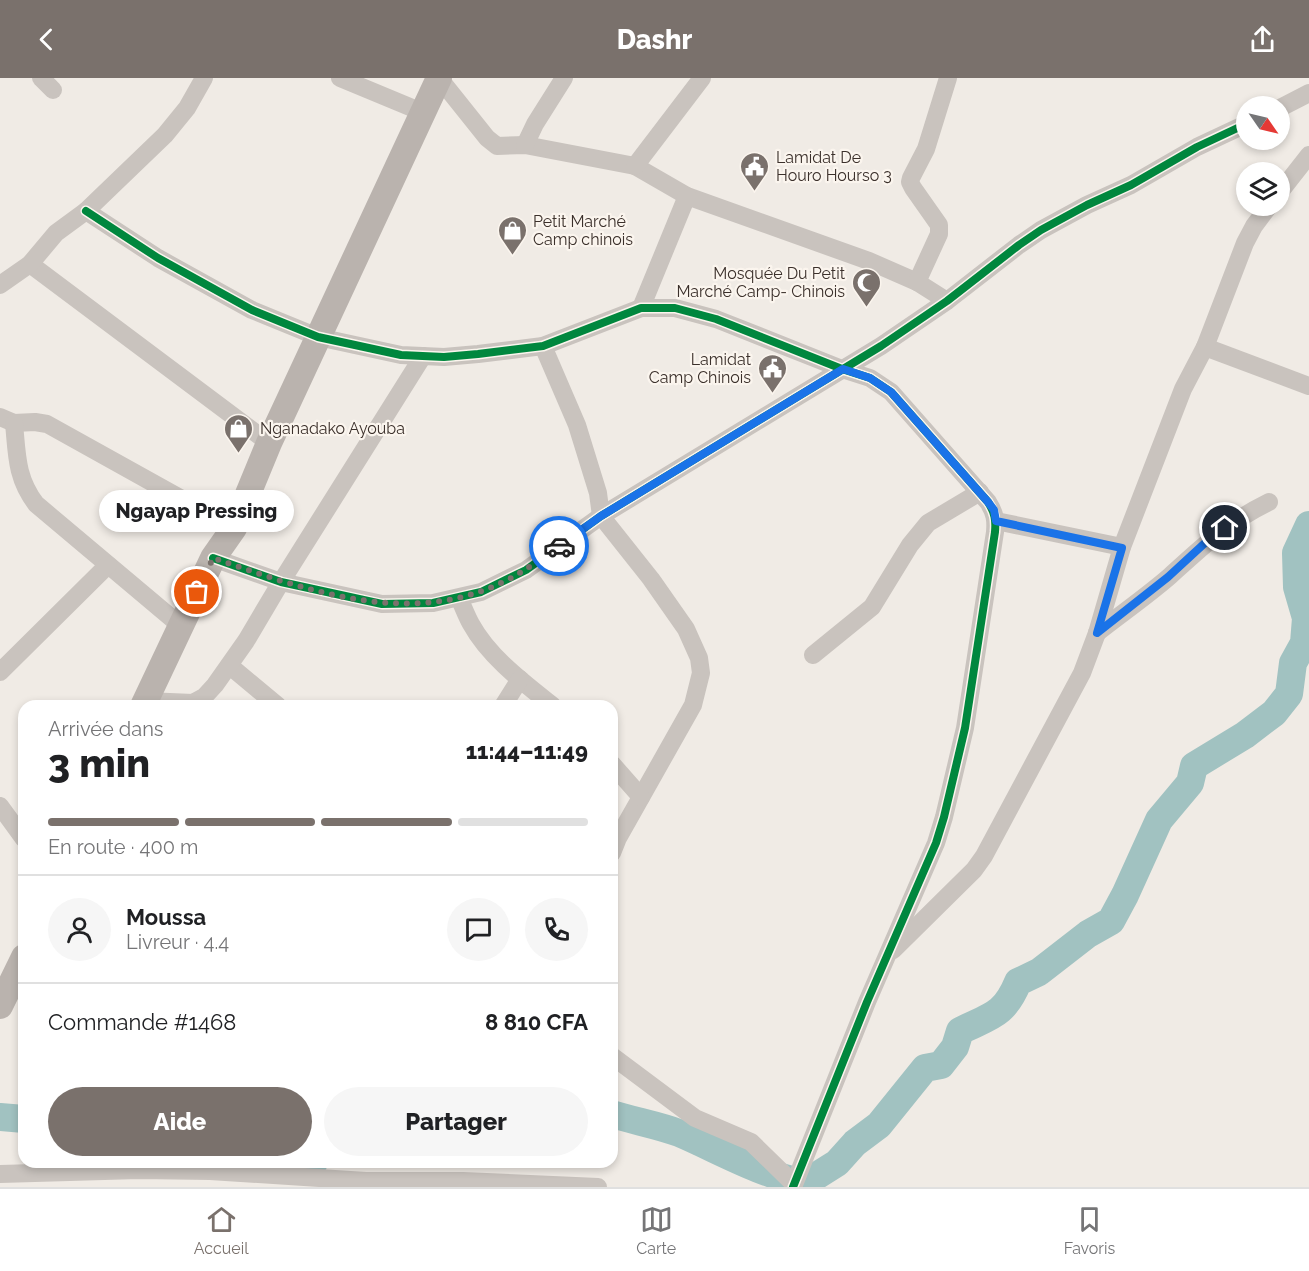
<!DOCTYPE html>
<html lang="fr">
<meta charset="utf-8">
<style>
body{margin:0;font-family:Raleway,sans-serif;background:#f6f6f6;color:#202124;height:100vh;display:flex;flex-direction:column;font-size:22px;white-space:nowrap}
*{box-sizing:border-box;margin:0}
p{font-size:20px;color:#757577}
.icon{flex:none;width:33px;height:33px;fill:none;stroke:currentColor;stroke-width:2;stroke-linecap:round;stroke-linejoin:round}
.map{position:relative;flex:1;overflow:hidden}
.sheet{position:absolute;left:18px;top:622px;width:600px;height:468px;display:flex;flex-direction:column;background:#fff;border-radius:18px;box-shadow:0 3px 9px #0003}
.sheet>*{flex:none}
.needle{width:39px;rotate:124deg}
.buttons{position:absolute;left:1236px;top:18px;display:grid;gap:12px}
.buttons a{display:grid;place-items:center;width:54px;height:54px;border-radius:50%;background:#fff;box-shadow:0 3px 9px #0003;font-size:30px}
.pin{position:absolute;display:grid;place-items:center;width:51px;height:51px;color:#fff;margin:-26px;border:3px solid #fff;border-radius:50%;box-shadow:0 2px 6px #0007}
.courier{position:absolute;display:grid;place-items:center;width:60px;height:60px;margin:-30px;border:4px solid #1a73e8;border-radius:50%;background:#fff;color:#222;box-shadow:0 2px 8px #0007}
.bubble{position:absolute;height:42px;border-radius:21px;background:#fff;box-shadow:0 3px 9px #0003;font-size:20px;font-weight:800;line-height:42px;text-align:center}
.overview em{font-style:normal;font-weight:800}
.overview div{display:flex;flex-direction:column-reverse}
.overview{display:flex;align-items:center;justify-content:space-between;height:102px;padding:0 30px}
h1{font-size:39px;font-weight:800;line-height:45px}
.bar{display:grid;grid-template-columns:repeat(4,1fr);gap:9px 6px;align-content:center;height:72px;padding:0 30px}
.bar i{height:8px;border-radius:4px;background:#e0e0e0}
.bar .active{background:#7a716c}
.bar p{grid-column:span 4}
.line{display:flex;align-items:center;gap:15px;padding:0 30px;border-top:2px solid #e0e0e0}
.line div{flex:1}
.round{display:grid;place-items:center;flex:none;width:63px;height:63px;border-radius:32px;background:#f6f6f6}
.cta{display:flex;gap:12px;margin-top:auto;padding:12px 30px}
.cta a{flex:1;height:69px;border-radius:36px;background:#7a716c;color:#fff;font-size:24px;font-weight:800;line-height:69px;text-align:center}
.cta a+a{background:#f6f6f6;color:#202124}
header{display:flex;justify-content:space-between;align-items:center;height:78px;padding:0 30px;background:#7a716c;color:#fff;font-size:27px;font-weight:800}
.tab-bar{display:flex;justify-content:space-around;align-items:center;height:84px;border-top:2px solid #e0e0e0;background:#fff;font-size:16px;color:#757577}
.tab-bar a{display:grid;justify-items:center;gap:3px}
.tab-bar .active{color:#7a716c}
.map>svg:first-child{display:block}
</style>
<header><svg class="icon" aria-label="back" viewBox="0 0 24 24"><path d="M15 5l-7 7 7 7"/></svg>Dashr<svg class="icon" aria-label="share" viewBox="0 0 24 24"><path d="M12 15V3M7 8l5-5 5 5M5 13v7h14v-7"/></svg></header>
<div class="map">
<svg width="1309" height="1109" viewBox="0 0 1309 1109">
<rect width="100%" height="100%" fill="#f0ebe5"/>
<g fill="none" stroke-linecap="round" stroke-linejoin="round">
<g stroke="#a1c2c1" stroke-width="28">
<path d="M612,1036C634,1043 658,1047 679,1055C721,1073 759,1096 805,1105L837,1085L855,1065L879,1047L925,990L941,987L955,969L960,953C990,938 1004,938 1018,904L1039,894L1088,856L1111,843L1125,817L1159,742L1190,705L1194,688L1245,657L1274,635L1289,616L1293,585L1304,565L1306,540L1297,509L1296,475L1309,447"/>
<polyline points="0,1039 24,1041"/>
<polyline points="297,1084 308,1087 314,1084"/>
</g>
<g stroke="#c9c3be" stroke-width="18">
<polyline points="41,0 53,12"/>
<polyline points="340,0 422,34"/>
<polyline points="439,0 487,60 497,68 525,67 635,88 687,118 869,183 917,204 947,223"/>
<polyline points="1280,30 1309,15"/>
<polyline points="525,67 535,46 564,0"/>
<polyline points="635,88 702,0"/>
<polyline points="1280,114 1309,77"/>
<path d="M86,133L158,180L252,232L318,259L401,277L444,279L478,276L543,268L641,230H675L716,241L842,291L870,300L891,314L988,424C995,435 996,442 995,454L965,650L944,739L936,765L867,924L793,1109"/>
<polyline points="30,186 269,365"/>
<polyline points="917,204 939,156 939,147 913,110 910,104 911,100 926,71 948,0"/>
<polyline points="0,207 30,186 56,155 86,133 165,57 187,30 204,0"/>
<polyline points="641,230 687,118"/>
<polyline points="543,268 577,347 598,415 601,438 651,501 686,551 699,580 701,595 693,627 618,760 612,775"/>
<polyline points="1205,269 1309,308"/>
<polyline points="0,339 14,345 35,344 47,346 234,450"/>
<path d="M14,345C17,376 16,400 36,426L181,548"/>
<polyline points="996,443 1122,469"/>
<polyline points="213,480 281,504 382,526 433,525 481,514 526,492 601,438 881,268 947,223 1019,167 1041,152 1087,127 1131,107 1197,69 1246,46"/>
<path d="M459,520C463,528 466,537 471,546C489,579 524,605 553,628"/>
<path d="M1097,555C1121,536 1147,518 1170,498C1203,468 1228,444 1269,424"/>
<polyline points="813,577 872,529 910,467 928,445 980,414"/>
<polyline points="230,588 278,628"/>
<polyline points="0,594 108,487"/>
<polyline points="146,623 193,625 204,619 215,607 246,563 281,504 423,278"/>
<polyline points="503,628 520,601"/>
<polyline points="612,686 641,719"/>
<polyline points="0,728 24,761"/>
<polyline points="893,872 974,792 984,778 1082,595 1097,555 1122,469 1183,311 1205,269 1245,165 1254,148 1269,128"/>
<polyline points="612,978 695,1040 751,1064 794,1106"/>
<polyline points="0,1096 139,1092 210,1093 366,1103 463,1103 598,1109"/>
</g>
<g stroke="#bab3ae" stroke-width="26">
<polyline points="143,628 213,480 234,450 269,365 439,0"/>
<polyline points="0,928 24,879"/>
</g>
<defs>
<g id="cycleway">
<path d="M86,133L158,180L252,232L318,259L401,277L444,279L478,276L543,268L641,230H675L716,241L842,291L870,300L891,314L988,424C995,435 996,442 995,454L965,650L944,739L936,765L867,924L793,1109"/>
<polyline points="213,480 281,504 382,526 433,525 481,514 526,492 601,438 881,268 947,223 1019,167 1041,152 1087,127 1131,107 1197,69 1246,46"/>
</g>
</defs>
<use href="#cycleway" stroke="#fbf5ee" stroke-width="11"/>
<use href="#cycleway" stroke="#00873e" stroke-width="8"/>
</g>
<g fill="none" stroke-linecap="round" stroke-linejoin="round">
<path stroke="#7a716c" stroke-width="6" stroke-dasharray="0 10.8" d="M197,514L213,480C306,512 410,551 505,503C524,494 541,480 559,468"/>
<polyline stroke="#1a73e8" stroke-width="8" points="559,468 601,438 843,291 870,300 891,314 988,424 994,432 996,443 1122,470 1097,555 1168,499 1206,464 1225,450"/>
</g>
<defs>
<symbol id="civic-pin" viewBox="-11 -11 22 30"><path d="M0 17L-7.5 6A9.5 9.5 0 1 1 7.5 6Z" fill="#7a716c" stroke="#fbf5ee"/><path d="M-.6-6.5H3V-4.5H.6V-3L4-1V1h2V6H-6V1h2V-1L-.6-3ZM-1.2 2.5V6h2.4V2.5Z" fill="#fff"/></symbol>
<symbol id="shop-pin" viewBox="-11 -11 22 30"><path d="M0 17L-7.5 6A9.5 9.5 0 1 1 7.5 6Z" fill="#7a716c" stroke="#fbf5ee"/><path d="M-5-2.5h2.3a2.7 3.5 0 0 1 5.4 0H5L5.5 6h-11ZM-1.5-2.5h3a1.5 2.3 0 0 0-3 0Z" fill="#fff"/></symbol>
<symbol id="mosque-pin" viewBox="-11 -11 22 30"><path d="M0 17L-7.5 6A9.5 9.5 0 1 1 7.5 6Z" fill="#7a716c" stroke="#fbf5ee"/><path d="M3.5-4.9A6 6 0 1 0 3.5 4.9A5 5 0 1 1 3.5-4.9Z" fill="#fff"/></symbol>
</defs>
<g fill-rule="evenodd">
<use href="#civic-pin" x="738" y="72" width="33" height="45"/>
<use href="#shop-pin" x="496" y="136" width="33" height="45"/>
<use href="#mosque-pin" x="850" y="188" width="33" height="45"/>
<use href="#civic-pin" x="756" y="274" width="33" height="45"/>
<use href="#shop-pin" x="222" y="334" width="33" height="45"/>
</g>
<g text-anchor="middle" dominant-baseline="central" stroke-width="4.5" stroke-linejoin="round" paint-order="stroke">
<g font-size="16" fill="#3b302b" stroke="#fbf5ee" text-anchor="start">
<text x="776" y="79">Lamidat De<tspan x="776" dy="18">Houro Hourso 3</tspan></text>
<text x="533" y="143">Petit Marché<tspan x="533" dy="18">Camp chinois</tspan></text>
<text x="845" y="195" text-anchor="end">Mosquée Du Petit<tspan x="845" dy="18">Marché Camp- Chinois</tspan></text>
<text x="751" y="281" text-anchor="end">Lamidat<tspan x="751" dy="18">Camp Chinois</tspan></text>
<text x="260" y="350">Nganadako Ayouba</text>
</g>
</g>
</svg>
<div class="buttons">
<a><svg class="needle" viewBox="-14 -14 28 28"><path d="M0-13l5 13h-10z" fill="#e53935"/><path d="M0 13l5-13h-10z" fill="#757577"/></svg></a>
<a><svg class="icon" aria-label="layers" viewBox="0 0 24 24"><path d="M12 4l9 5-9 5-9-5zM3 14l9 5 9-5"/></svg></a>
</div>
<div class="pin" style="left:197px;top:514px;background:#ea580c"><svg class="icon" aria-label="bag" viewBox="0 0 24 24"><path d="M5 8h14l-1 12H6zM9 8a3 3 0 0 1 6 0"/></svg></div>
<div class="pin" style="left:1225px;top:450px;background:#1f2937"><svg class="icon" aria-label="home" viewBox="0 0 24 24"><path d="M3 11l9-7 9 7M6 9v11h12V9"/></svg></div>
<div class="courier" style="left:559px;top:468px"><svg class="icon" aria-label="car" viewBox="0 0 24 24"><path d="M5 17H2v-5l4-1 3-4h7l3 4 3 1v5h-3M9 17h6M6 11h13"/><circle cx="7" cy="17" r="2"/><circle cx="17" cy="17" r="2"/></svg></div>
<div class="bubble" style="left:99px;top:412px;width:195px">Ngayap Pressing</div>
<section class="sheet">
<div class="overview"><div><h1>3 min</h1><p>Arrivée dans</p></div><em>11:44–11:49</em></div>
<div class="bar"><i class="active"></i><i class="active"></i><i class="active"></i><i></i><p>En route · 400 m</p></div>
<div class="line" style="height:108px"><a class="round"><svg class="icon" aria-label="person" viewBox="0 0 24 24"><circle cx="12" cy="8" r="4"/><path d="M4 21q1-7 8-7t8 7"/></svg></a><div><b>Moussa</b><p>Livreur · 4.4</p></div><a class="round"><svg class="icon" aria-label="chat" viewBox="0 0 24 24"><path d="M4 5h16v11H9l-5 4z"/></svg></a><a class="round"><svg class="icon" aria-label="phone" viewBox="0 0 24 24"><path d="M5 4h4l2 5-3 2q2 4 5 5l2-3 5 2v4C11 20 4 13 5 4z"/></svg></a></div>
<div class="line" style="height:78px"><div>Commande #1468</div><b>8 810 CFA</b></div>
<div class="cta"><a>Aide</a><a>Partager</a></div>
</section>
</div>
<nav class="tab-bar">
<a class="active"><svg class="icon" aria-label="home" viewBox="0 0 24 24"><path d="M3 11l9-7 9 7M6 9v11h12V9"/></svg>Accueil</a>
<a><svg class="icon" aria-label="map" viewBox="0 0 24 24"><path d="M3 6l6-2 6 2 6-2v14l-6 2-6-2-6 2zM9 4v14M15 6v14"/></svg>Carte</a>
<a><svg class="icon" aria-label="saved" viewBox="0 0 24 24"><path d="M7 4h10v16l-5-4-5 4z"/></svg>Favoris</a>
</nav>
